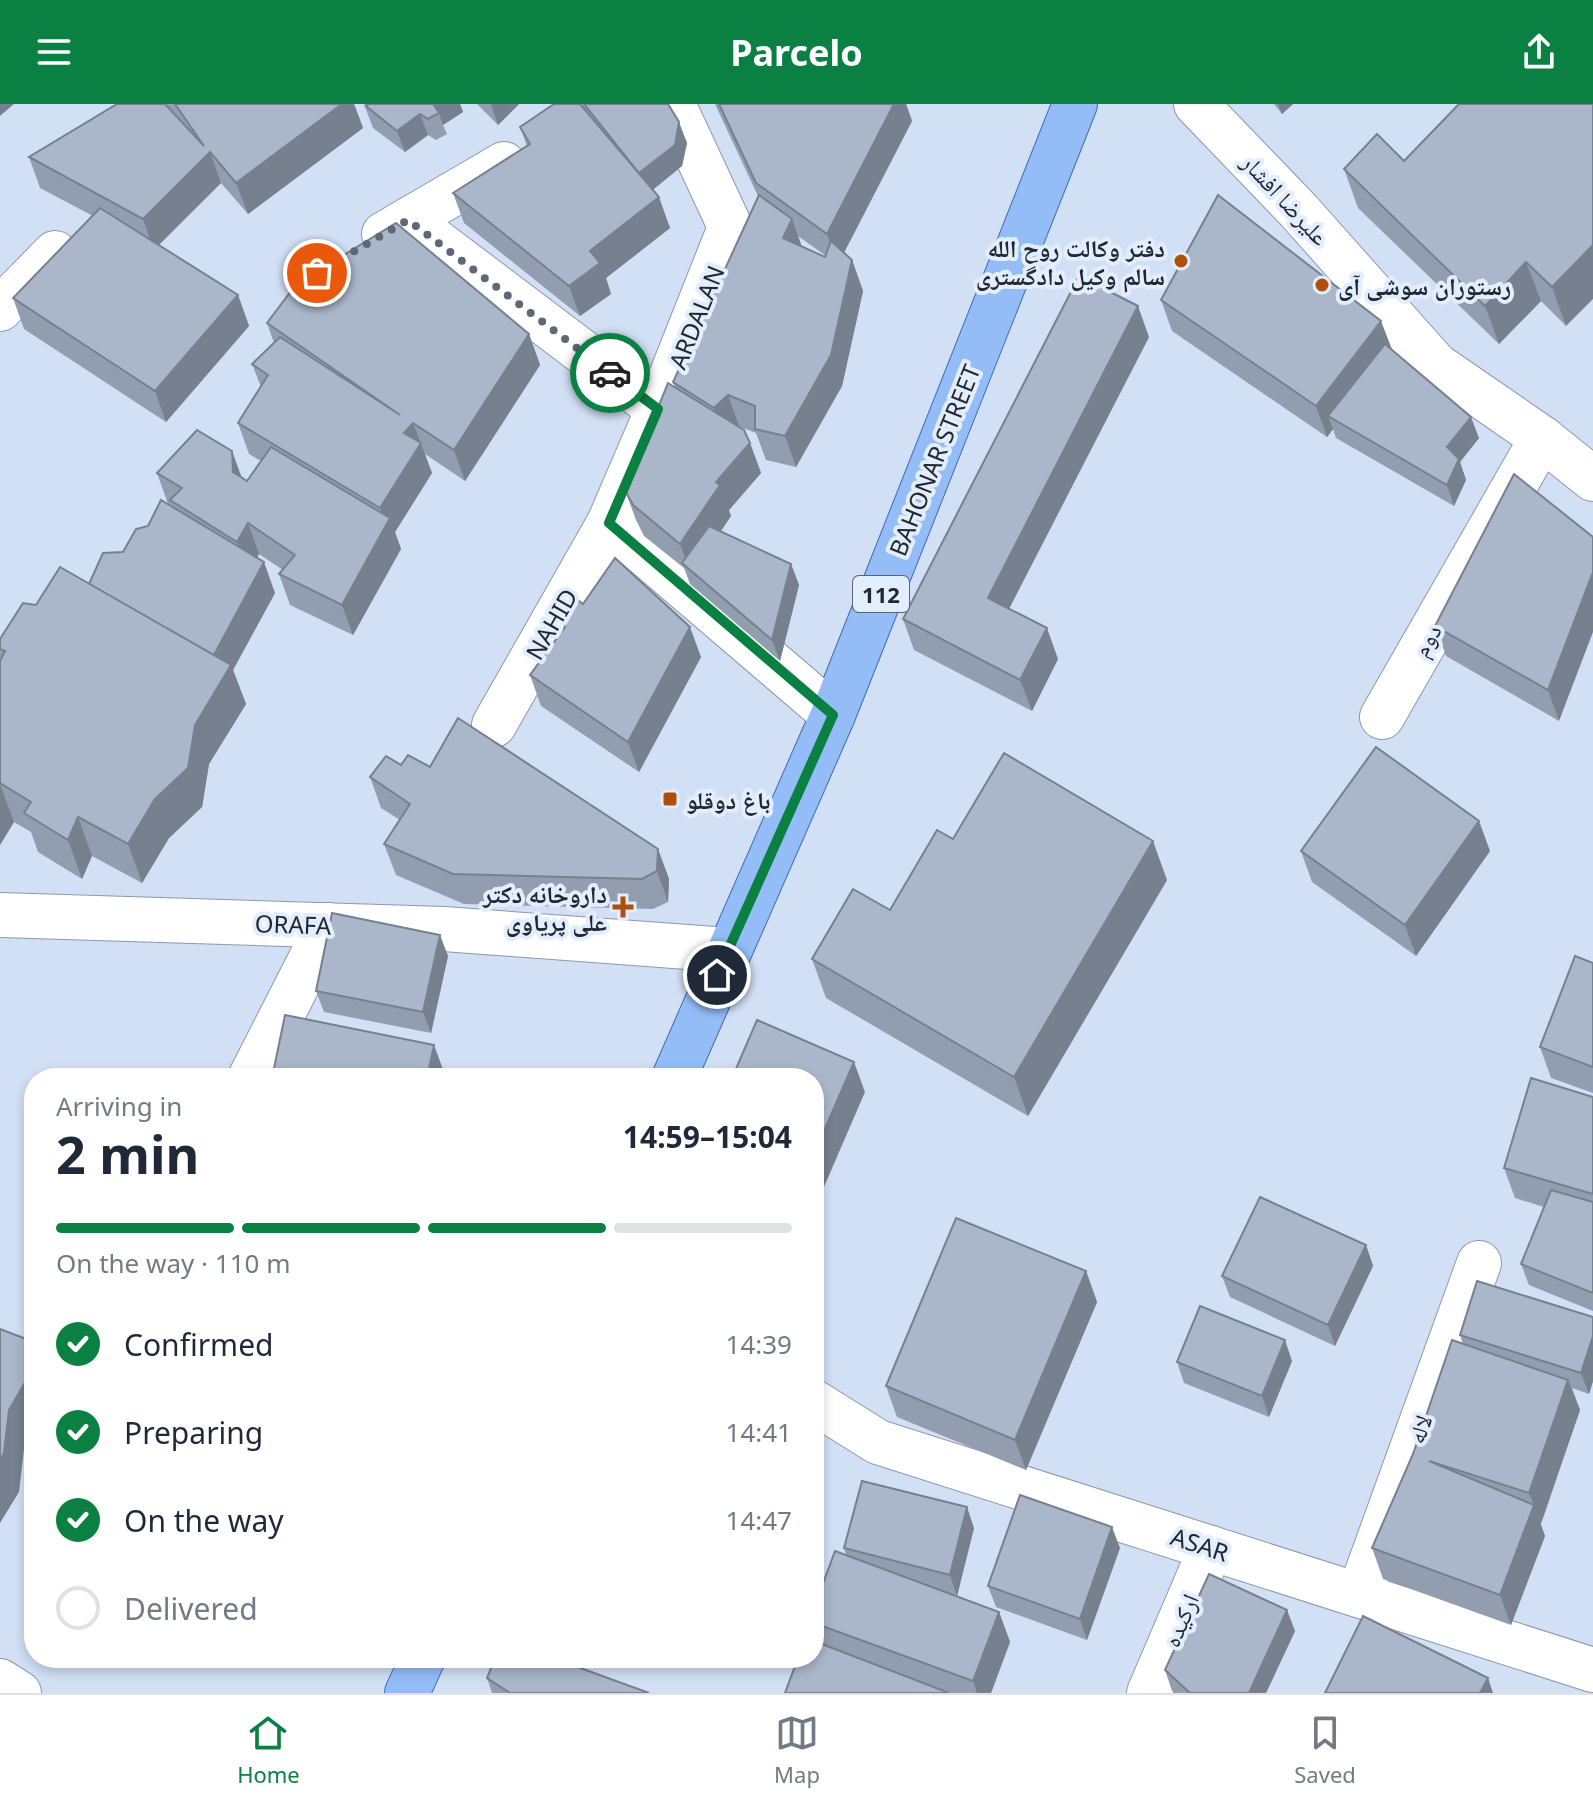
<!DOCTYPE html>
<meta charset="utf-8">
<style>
body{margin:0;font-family:"Noto Sans","Noto Naskh Arabic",sans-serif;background:#f6f6f7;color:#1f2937;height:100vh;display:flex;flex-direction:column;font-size:30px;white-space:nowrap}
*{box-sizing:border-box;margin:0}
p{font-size:26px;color:#747a83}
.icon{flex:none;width:44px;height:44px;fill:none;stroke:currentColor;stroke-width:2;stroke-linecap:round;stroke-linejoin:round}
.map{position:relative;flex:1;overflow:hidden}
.sheet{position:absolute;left:24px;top:964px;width:800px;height:600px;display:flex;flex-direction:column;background:#fff;border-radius:32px;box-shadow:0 4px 12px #0003}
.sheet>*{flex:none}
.pin{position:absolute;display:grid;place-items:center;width:68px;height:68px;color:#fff;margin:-34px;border:4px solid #fff;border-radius:50%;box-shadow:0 2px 8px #0007}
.courier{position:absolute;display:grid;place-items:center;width:80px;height:80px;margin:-40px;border:6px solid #0b8043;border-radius:50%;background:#fff;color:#222;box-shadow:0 2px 10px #0007}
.headline em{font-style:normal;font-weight:700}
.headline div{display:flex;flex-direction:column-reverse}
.headline{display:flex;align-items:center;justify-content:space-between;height:136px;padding:0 32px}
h1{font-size:52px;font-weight:700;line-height:60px}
.bar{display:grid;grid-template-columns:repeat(4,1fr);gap:12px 8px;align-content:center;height:96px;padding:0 32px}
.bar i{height:10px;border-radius:6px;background:#e0e1e3}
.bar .selected{background:#0b8043}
.bar p{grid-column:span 4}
ol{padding:0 32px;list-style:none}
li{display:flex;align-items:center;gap:24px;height:88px}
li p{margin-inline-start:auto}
li .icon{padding:8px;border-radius:50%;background:#0b8043;color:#fff;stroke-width:4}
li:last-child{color:#747a83}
li i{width:44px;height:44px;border:4px solid #e0e1e3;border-radius:50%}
header{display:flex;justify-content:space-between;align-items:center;height:104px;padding:0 32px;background:#0b8043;color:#fff;font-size:36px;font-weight:700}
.tab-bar{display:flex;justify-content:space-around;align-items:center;height:112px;border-top:2px solid #e0e1e3;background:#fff;font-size:22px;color:#747a83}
.tab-bar a{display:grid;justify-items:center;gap:4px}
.tab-bar .selected{color:#0b8043}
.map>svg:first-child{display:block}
</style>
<header><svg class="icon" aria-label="menu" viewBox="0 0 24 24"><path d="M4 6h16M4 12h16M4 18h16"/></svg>Parcelo<svg class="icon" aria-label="share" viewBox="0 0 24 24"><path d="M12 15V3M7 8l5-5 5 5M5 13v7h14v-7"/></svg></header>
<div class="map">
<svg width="1593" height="1589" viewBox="0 0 1593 1589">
<rect width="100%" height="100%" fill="#d2e0f5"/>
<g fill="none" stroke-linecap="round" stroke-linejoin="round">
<defs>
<g id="street">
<polyline points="673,0 728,118 729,126 658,305 609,419 833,611"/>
<polyline points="1196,0 1298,106 1436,261 1542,334 1593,375"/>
<polyline points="408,116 658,305"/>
<polyline points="384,130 504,60"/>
<polyline points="0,205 55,149"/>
<polyline points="1382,613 1542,334"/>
<polyline points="494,621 609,419"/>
<polyline points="0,811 444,825 728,846"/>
<polyline points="250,974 328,821"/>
<polyline points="814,1298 878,1338 1593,1566"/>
<polyline points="1359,1491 1479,1159"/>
<polyline points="0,1577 19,1589"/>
<polyline points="1149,1589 1211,1444"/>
</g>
<g id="primary">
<polyline points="674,974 833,611 1075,0"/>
<polyline points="407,1589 423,1554"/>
</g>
</defs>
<use href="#street" stroke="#8c99ac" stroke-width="46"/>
<use href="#primary" stroke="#3e6caf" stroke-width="46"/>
<use href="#street" stroke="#fff" stroke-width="44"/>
<use href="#primary" stroke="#94bdf8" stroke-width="44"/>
</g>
<g fill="#929daf" fill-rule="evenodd">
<polygon points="117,0 354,0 363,24 248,110 221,79 158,141 238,191 249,222 166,318 24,225 13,194 93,112 40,84 29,53"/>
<polygon points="364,0 460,0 463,8 443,21 447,30 436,36 428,31 405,48 373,24"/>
<polygon points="477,0 519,0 498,21"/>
<polygon points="554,0 668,0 687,39 682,62 653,86 670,124 606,174 611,190 580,212 464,119 453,89 527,42 520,23"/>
<path d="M715,0H906L912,17L844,149L852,156L863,187L842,282L796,363L766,356L756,329L738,322L750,339L761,369L729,406L731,412L721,427L791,460L799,481L780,557L690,480L684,464L644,432L636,416L625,386L675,283L673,278L758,92ZM798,132L826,152L825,153L802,143Z"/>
<polygon points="1274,0 1293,0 1282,10"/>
<polygon points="1593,0 1566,222 1541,197 1499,240 1358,104 1344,65 1404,57"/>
<polygon points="326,162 529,230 540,261 465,377 425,350 432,369 395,428 401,445 353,531 290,501 279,470 283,466 259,450 257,454 275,489 233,566 246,600 209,660 202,703 169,734 142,779 92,752 82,775 38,748 31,728 14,718 0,741 0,535 89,480 148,422 168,400 157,369 232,347 241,373 247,377 261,357 249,350 238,319 261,283 252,260 274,239 267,219"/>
<polygon points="1161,196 1392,246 1479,334 1460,358 1466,376 1454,402 1336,334 1333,325 1327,333 1172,227"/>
<polygon points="1149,233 1009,505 1058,555 1032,607 914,546 903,515"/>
<polygon points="1514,370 1559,617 1446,552 1435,522"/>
<polygon points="583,500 701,553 639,668 541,602 530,571"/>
<polygon points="401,661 430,663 658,745 669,775 668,798 653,805 464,800 396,771 384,740 400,716 381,704 370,673"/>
<polygon points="953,735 1167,776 1028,1012 826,894 812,855 890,806"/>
<polygon points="1301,747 1490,747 1416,852 1312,778"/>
<polygon points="448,852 431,929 324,908 316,887"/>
<polygon points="1593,859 1593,989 1551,974 1540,943"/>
<polygon points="1593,993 1593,1207 1529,1181 1521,1160 1544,1103 1515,1094 1504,1064"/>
<polygon points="1366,1141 1373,1162 1335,1242 1230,1193 1222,1172"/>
<polygon points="1086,1167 1097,1198 1026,1366 897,1313 886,1282"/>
<polygon points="1593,1213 1593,1277 1589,1290 1572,1284 1580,1306 1540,1420 1545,1432 1511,1521 1383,1475 1372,1444 1463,1240 1460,1231"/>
<polygon points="1292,1257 1269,1313 1184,1279 1177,1258"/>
<polygon points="974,1424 957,1492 999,1508 1010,1538 991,1589 785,1589 817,1538 814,1530 814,1504 846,1451 844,1444"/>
<polygon points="1120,1444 1087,1536 996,1503 988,1482"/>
<polygon points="1295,1527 1266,1589 1174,1589 1172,1587 1165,1566"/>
<polygon points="487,1574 649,1589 492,1589"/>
</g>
<g fill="#77808e">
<polygon points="0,0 14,0 0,12"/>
<polygon points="342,0 354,0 363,24 248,110 236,79"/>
<polygon points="435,0 460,0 463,8 443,21 439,9 434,1"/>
<polygon points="491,0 519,0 498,21"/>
<polygon points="894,0 906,0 912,17 838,160 827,130"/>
<polygon points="1278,0 1293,0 1282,10"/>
<polygon points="420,10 428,31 405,48 397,27"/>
<polygon points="679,18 687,39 682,62 647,90 639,69"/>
<polygon points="210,48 221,79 154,146 143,115"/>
<polygon points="659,93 670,124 606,174 611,190 580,212 569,182 590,147"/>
<polygon points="792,115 803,146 783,134"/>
<polygon points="1593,141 1593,195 1566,222 1552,183"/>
<polygon points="852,156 863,187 842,282 796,363 785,332"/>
<polygon points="1526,158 1541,197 1499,240 1485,202"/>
<polygon points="238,191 249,222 166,318 155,287"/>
<polygon points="1138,202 1149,233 999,524 988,494"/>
<polygon points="1381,217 1393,248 1328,312 1333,325 1327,333 1316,302"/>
<polygon points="529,230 540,261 465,377 454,346"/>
<polygon points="728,291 739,322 725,335 714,304"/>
<polygon points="1471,313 1479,334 1460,358 1466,376 1454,402 1447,381 1447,343"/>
<polygon points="413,319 432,369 395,428 401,445 353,531 342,501 386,422 380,404 404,329"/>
<polygon points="750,339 761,369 729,406 731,412 693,468 690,466 680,440 716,378"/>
<polygon points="232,347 243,377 233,368"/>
<polygon points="248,419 259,450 248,468 237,438"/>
<polygon points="264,458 275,489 233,566 246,600 209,660 202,703 169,734 142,779 128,740 195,621 214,551"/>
<polygon points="791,460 799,481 780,557 772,536"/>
<polygon points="1593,468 1593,528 1559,617 1548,586"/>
<polygon points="690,523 701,553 639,668 628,638"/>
<polygon points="1047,524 1058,555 1032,607 1020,576"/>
<polygon points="0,680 14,718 0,741"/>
<polygon points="78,713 92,752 82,775 68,736"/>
<polygon points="1479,717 1490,747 1416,852 1405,821"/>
<polygon points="1153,737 1167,776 1028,1012 1014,973"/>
<polygon points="658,745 669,775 668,798 657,767"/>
<polygon points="440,831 448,852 431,929 423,908"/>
<polygon points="434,941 445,971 444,974 427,974"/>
<polygon points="854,958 865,988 814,1106 814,1050"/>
<polygon points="1366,1141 1373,1162 1335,1242 1328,1221"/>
<polygon points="1086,1167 1097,1198 1026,1366 1015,1336"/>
<polygon points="1593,1232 1593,1277 1589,1290 1581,1269"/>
<polygon points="1285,1236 1292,1257 1269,1313 1262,1292"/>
<polygon points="34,1263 34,1327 24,1345 19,1388 0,1419 0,1356 9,1306"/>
<polygon points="1568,1276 1580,1306 1541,1420 1529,1389"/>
<polygon points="1534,1401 1545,1432 1511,1521 1500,1491"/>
<polygon points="967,1403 974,1424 957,1492 950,1471"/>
<polygon points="1112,1423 1120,1444 1087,1536 1080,1515"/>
<polygon points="1287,1506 1295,1527 1266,1589 1249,1589"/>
<polygon points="999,1508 1010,1538 991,1589 977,1589 973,1577"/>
<polygon points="1488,1574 1493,1589 1480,1589"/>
</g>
<g fill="#aab7cb" stroke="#77808e" stroke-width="2">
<polygon points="117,0 165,0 204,42 175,0 342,0 236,79 210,48 143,115 29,53"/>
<polygon points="369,0 435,0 434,1 439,9 428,15 420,10 397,27 366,2"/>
<polygon points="554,0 580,0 659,93 590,147 600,159 569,182 453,89 530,40 520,23"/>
<polygon points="584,0 668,0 679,18 675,41 639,69"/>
<polygon points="719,0 894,0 827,130 756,79"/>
<polygon points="1459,0 1593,0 1593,141 1552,183 1526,158 1485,202 1344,65 1377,30 1404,57"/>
<polygon points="759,91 792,115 783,134 825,153 831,137 852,156 831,251 785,332 755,325 755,302 728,291 714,304 673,278"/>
<polygon points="1218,91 1381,217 1316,302 1161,196"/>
<polygon points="100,104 238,191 155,287 13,194"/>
<polygon points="396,119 529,230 454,346 413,319 404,329 421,339 380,404 238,319 268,271 252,260 280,233 400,311 267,219 316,154 326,162"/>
<polygon points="1079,172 1138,202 988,494 1047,524 1020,576 903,515"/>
<polygon points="1385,240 1471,313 1447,343 1459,355 1447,381 1328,312"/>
<polygon points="668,279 744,326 750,339 716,378 720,381 680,440 633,401 625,386"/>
<polygon points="197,326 232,347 233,368 247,377 271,343 390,414 342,501 279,470 295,451 248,419 237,438 170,396 182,384 157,369"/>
<polygon points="1514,370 1593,433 1593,468 1548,586 1435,522"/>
<polygon points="161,396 264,458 214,551 89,480 103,449 123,448 136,425 148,422"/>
<polygon points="709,422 791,460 772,536 682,459"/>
<polygon points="615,454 690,523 628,638 530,571 565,523 562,514 575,494 583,500"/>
<polygon points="60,463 231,561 195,621 188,664 155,695 128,740 78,713 68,736 24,709 31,698 0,679 0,557 5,547 0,545 0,535 23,499 36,501"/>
<polygon points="458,614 658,745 657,767 642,775 453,770 384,740 410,700 370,673 386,652 401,661 408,651 430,663"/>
<polygon points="1376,643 1479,717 1405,821 1301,747"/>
<polygon points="1004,649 1153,737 1014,973 812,855 853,785 890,806 937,726 953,735"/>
<polygon points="332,809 440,831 423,908 316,887"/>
<polygon points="1575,852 1593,859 1593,963 1540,943"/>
<polygon points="285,911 434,941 427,974 272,974"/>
<polygon points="757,916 854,958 814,1050 814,974 732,974"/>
<polygon points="1531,974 1593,993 1593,1090 1504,1064"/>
<polygon points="1551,1086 1593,1098 1593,1189 1521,1160"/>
<polygon points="1260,1093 1366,1141 1328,1221 1222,1172"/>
<polygon points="956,1114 1086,1167 1015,1336 886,1282"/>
<polygon points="1477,1177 1593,1213 1593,1232 1581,1269 1460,1231"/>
<polygon points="1200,1202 1285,1236 1262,1292 1177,1258"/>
<polygon points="0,1225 34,1238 34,1263 9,1306 4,1349 0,1356"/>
<polygon points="1452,1236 1568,1276 1529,1389 1429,1357 1534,1401 1500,1491 1372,1444 1413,1350"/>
<polygon points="862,1377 967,1403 950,1471 844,1444"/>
<polygon points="1020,1391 1112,1423 1080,1515 988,1482"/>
<polygon points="835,1447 999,1508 973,1577 814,1519 814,1504"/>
<polygon points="1209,1470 1287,1506 1249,1589 1190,1589 1165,1566"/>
<polygon points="1363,1512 1488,1574 1480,1589 1325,1589"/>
<polygon points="814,1537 949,1589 785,1589 798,1554 814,1554"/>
<polygon points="495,1554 553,1554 649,1589 510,1589 487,1574"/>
</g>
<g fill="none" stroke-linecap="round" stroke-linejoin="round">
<polyline stroke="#606875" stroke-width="8" stroke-dasharray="0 14.4" points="317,169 408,116 610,269"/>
<polyline stroke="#0b8043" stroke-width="10" points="610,269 658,305 609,419 833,611 717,871"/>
</g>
<g fill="#af4f09" stroke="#e2edfe" stroke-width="3">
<circle cx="1181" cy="157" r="8"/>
<circle cx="1322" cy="181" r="8"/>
<rect x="662" y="687" width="16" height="16" rx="4"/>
<path d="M619 791h8v8h8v8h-8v8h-8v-8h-8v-8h8z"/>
</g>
<g text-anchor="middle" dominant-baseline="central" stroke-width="8" stroke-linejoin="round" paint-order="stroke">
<rect fill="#e2edfe" stroke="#5c636e" stroke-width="2" x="853" y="472" width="56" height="36" rx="6"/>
<g font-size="22" font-weight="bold" fill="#232830">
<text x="881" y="490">112</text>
</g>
<g font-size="24" fill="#232830" stroke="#e2edfe">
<text transform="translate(1286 95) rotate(47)">علیرضا افشار</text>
<text transform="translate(696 213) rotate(-68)">ARDALAN</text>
<text transform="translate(934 356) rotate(-68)">BAHONAR STREET</text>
<text transform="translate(551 520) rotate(-60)">NAHID</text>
<text transform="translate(1426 536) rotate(-60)">دوم</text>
<text transform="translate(293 820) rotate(2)">ORAFA</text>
<text transform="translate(1419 1325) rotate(-70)">لاله</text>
<text transform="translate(1200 1440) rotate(18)">ASAR</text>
<text transform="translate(1180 1516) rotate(-67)">ارکیده</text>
</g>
<g font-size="24" font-weight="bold" fill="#232830" stroke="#e2edfe" text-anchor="end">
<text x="1165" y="143">دفتر وکالت روح الله<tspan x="1165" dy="28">سالم وکیل دادگستری</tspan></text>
<text x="1338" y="181" text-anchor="start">رستوران سوشی آی</text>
<text x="686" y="695" text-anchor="start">باغ دوقلو</text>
<text x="607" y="789">داروخانه دکتر<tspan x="607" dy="28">علی پریاوی</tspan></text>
</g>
</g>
</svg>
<div class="pin" style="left:317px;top:169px;background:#ea580c"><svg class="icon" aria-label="bag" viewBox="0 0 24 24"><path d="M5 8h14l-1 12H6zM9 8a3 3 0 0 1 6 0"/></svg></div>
<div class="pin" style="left:717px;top:871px;background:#1f2937"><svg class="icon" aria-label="home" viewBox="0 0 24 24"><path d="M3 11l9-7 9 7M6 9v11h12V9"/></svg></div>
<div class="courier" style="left:610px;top:269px"><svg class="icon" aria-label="car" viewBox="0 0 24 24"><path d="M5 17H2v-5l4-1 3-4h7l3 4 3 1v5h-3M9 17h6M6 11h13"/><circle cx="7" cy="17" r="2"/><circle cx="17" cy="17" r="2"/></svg></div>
<section class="sheet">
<div class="headline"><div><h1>2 min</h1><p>Arriving in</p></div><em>14:59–15:04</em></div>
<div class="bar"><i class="selected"></i><i class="selected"></i><i class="selected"></i><i></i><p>On the way · 110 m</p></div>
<ol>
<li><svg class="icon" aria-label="check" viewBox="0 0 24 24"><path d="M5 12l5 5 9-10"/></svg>Confirmed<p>14:39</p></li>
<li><svg class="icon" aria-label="check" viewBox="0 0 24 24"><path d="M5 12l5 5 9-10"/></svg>Preparing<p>14:41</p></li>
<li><svg class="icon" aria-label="check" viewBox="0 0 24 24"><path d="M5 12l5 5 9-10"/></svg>On the way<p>14:47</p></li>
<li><i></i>Delivered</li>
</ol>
</section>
</div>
<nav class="tab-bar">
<a class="selected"><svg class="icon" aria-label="home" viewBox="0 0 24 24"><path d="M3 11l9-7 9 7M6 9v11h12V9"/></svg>Home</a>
<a><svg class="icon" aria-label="map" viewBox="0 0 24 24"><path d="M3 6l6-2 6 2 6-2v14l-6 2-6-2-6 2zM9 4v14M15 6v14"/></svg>Map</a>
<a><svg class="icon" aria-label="saved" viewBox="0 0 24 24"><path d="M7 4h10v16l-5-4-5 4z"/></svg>Saved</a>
</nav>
